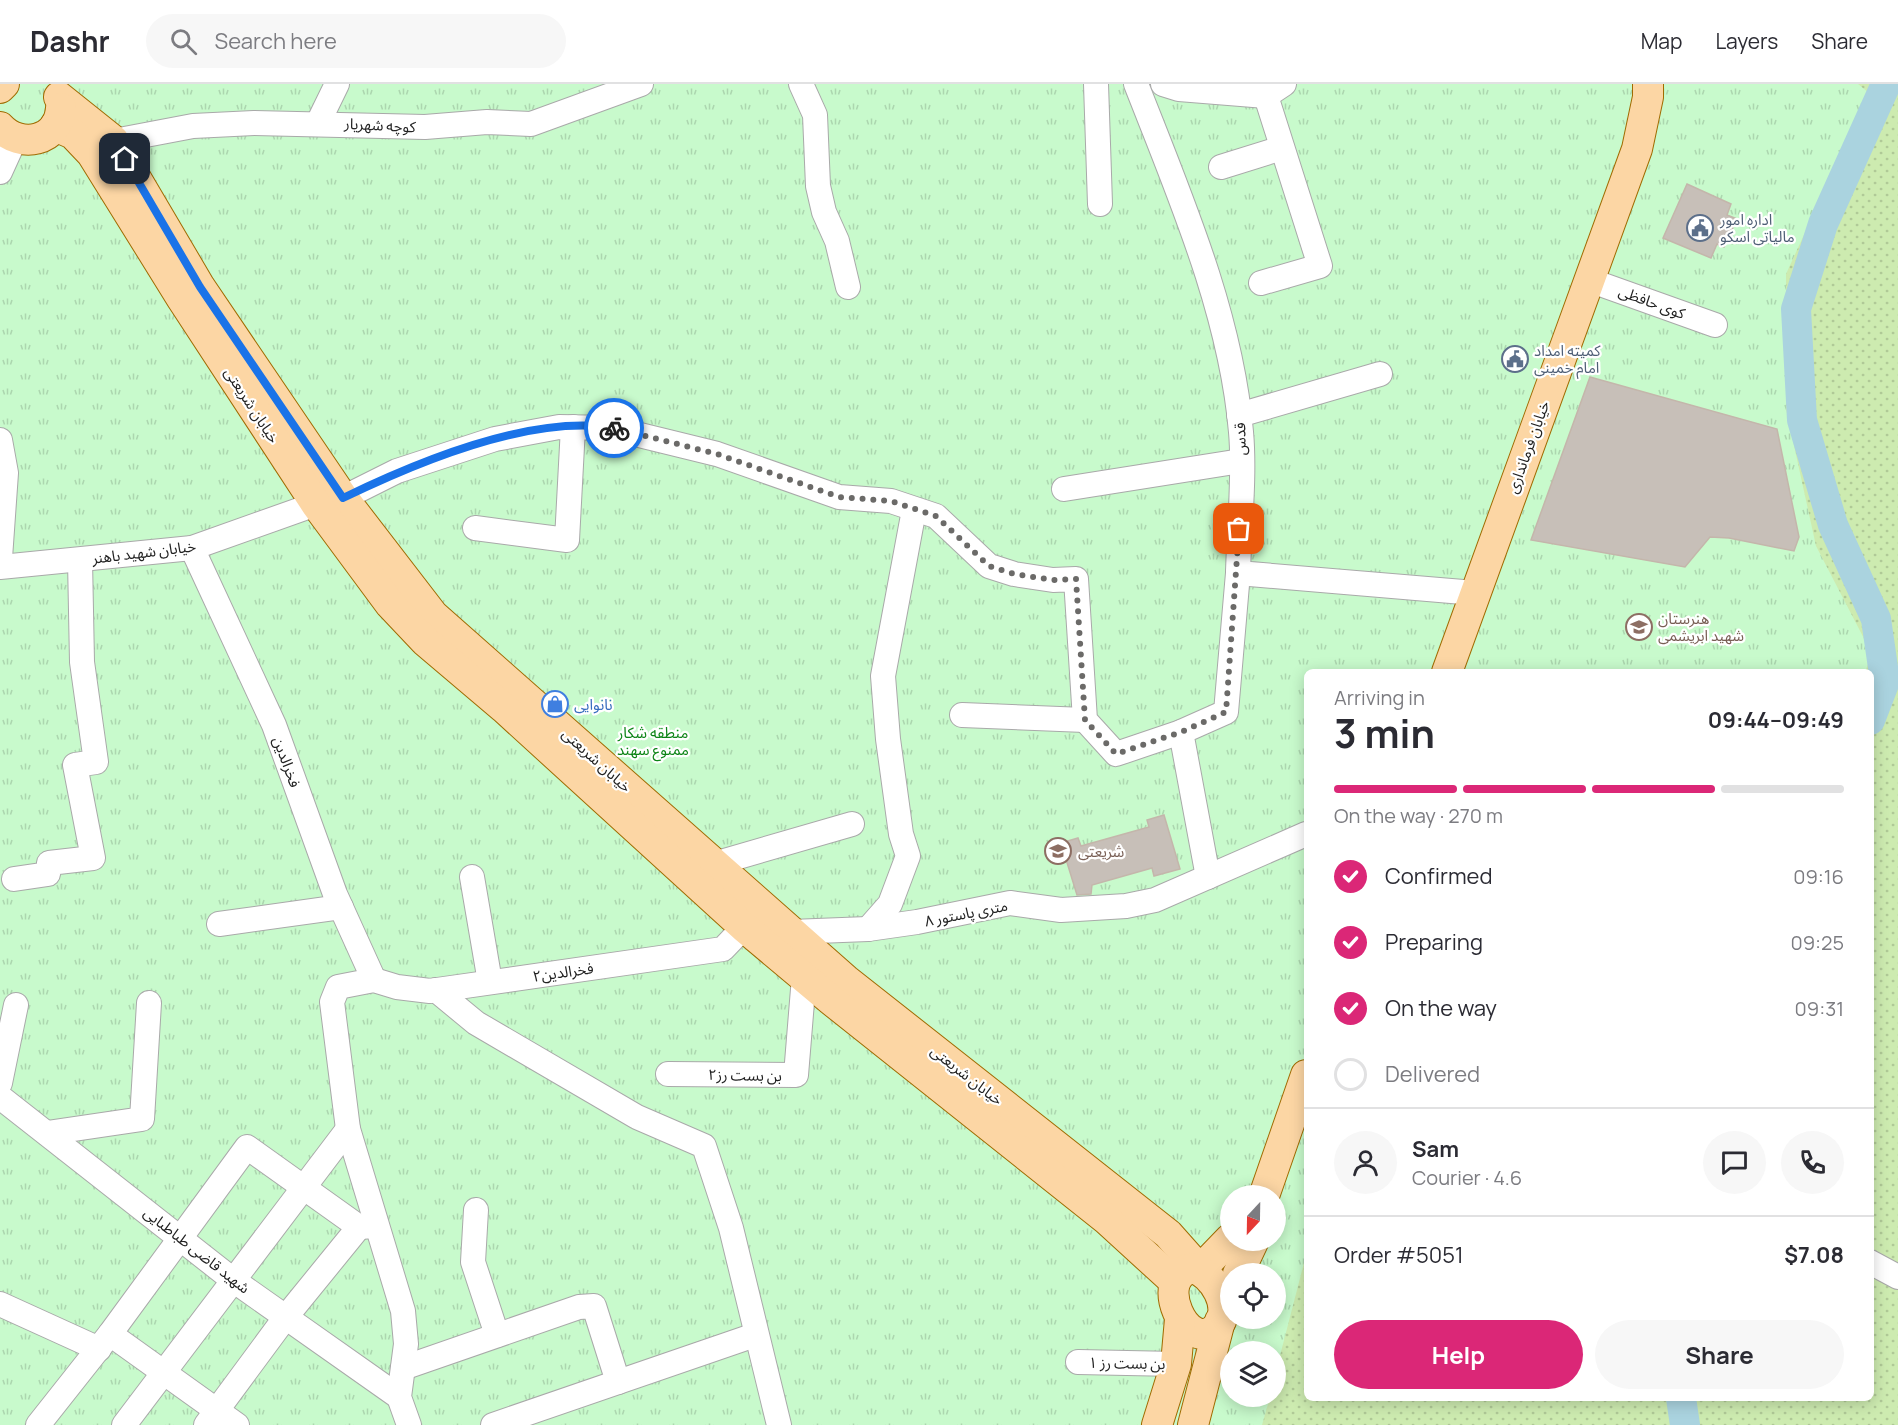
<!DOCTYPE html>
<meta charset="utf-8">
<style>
body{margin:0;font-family:Manrope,"Noto Sans Arabic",sans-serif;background:#f7f7f7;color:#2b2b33;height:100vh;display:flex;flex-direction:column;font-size:22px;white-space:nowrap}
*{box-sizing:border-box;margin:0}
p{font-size:20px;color:#7c7c81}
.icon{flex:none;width:33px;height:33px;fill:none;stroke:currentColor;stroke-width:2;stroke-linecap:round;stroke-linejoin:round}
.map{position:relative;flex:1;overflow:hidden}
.panel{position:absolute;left:1304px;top:585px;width:570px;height:732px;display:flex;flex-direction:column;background:#fff;border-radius:9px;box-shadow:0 3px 15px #0003}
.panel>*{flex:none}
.needle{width:39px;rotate:202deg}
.tools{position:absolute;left:1220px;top:1101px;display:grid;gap:12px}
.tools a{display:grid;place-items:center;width:66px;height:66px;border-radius:50%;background:#fff;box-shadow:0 3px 15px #0003;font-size:30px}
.pin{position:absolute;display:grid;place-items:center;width:51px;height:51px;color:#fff;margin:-26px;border-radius:12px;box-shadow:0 3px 9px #0006}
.courier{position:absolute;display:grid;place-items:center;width:60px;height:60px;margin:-30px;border:4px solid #1a73e8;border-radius:50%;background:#fff;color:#222;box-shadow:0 2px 8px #0007}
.overview em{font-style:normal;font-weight:700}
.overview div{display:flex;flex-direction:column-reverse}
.overview{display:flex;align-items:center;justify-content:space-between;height:102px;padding:0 30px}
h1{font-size:39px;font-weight:700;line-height:45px}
.bar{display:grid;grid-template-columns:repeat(4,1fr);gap:9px 6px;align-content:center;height:72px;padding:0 30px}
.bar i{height:8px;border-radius:4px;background:#e1e1e2}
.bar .current{background:#db2777}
.bar p{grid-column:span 4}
.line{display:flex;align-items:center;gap:15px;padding:0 30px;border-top:2px solid #e1e1e2}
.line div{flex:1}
.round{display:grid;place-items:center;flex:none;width:63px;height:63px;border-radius:32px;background:#f7f7f7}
ol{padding:0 30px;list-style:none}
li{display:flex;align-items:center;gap:18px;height:66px}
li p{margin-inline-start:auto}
li .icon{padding:6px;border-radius:50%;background:#db2777;color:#fff;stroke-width:4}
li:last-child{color:#7c7c81}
li i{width:33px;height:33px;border:3px solid #e1e1e2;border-radius:50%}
.button{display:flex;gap:12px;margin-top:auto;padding:12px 30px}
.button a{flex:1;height:69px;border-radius:36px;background:#db2777;color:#fff;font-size:24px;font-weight:700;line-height:69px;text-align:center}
.button a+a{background:#f7f7f7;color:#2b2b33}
header{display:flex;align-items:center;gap:36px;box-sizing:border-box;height:84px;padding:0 30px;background:#fff;border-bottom:2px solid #e1e1e2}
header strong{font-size:28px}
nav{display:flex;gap:33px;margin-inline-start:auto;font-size:21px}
.search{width:420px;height:54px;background:#f7f7f7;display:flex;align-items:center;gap:15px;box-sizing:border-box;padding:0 21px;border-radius:33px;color:#7c7c81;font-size:22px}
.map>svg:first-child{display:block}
</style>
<header>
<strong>Dashr</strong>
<div class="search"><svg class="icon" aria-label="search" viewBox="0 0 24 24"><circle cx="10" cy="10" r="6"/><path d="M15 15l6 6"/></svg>Search here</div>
<nav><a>Map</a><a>Layers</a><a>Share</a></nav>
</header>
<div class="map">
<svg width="1898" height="1341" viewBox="0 0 1898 1341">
<defs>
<pattern id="park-tufts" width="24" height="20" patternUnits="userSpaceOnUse" patternTransform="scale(1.5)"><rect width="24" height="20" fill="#c8facc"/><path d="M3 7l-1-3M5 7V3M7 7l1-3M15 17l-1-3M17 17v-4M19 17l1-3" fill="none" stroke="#acd6af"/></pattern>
<pattern id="garden-dots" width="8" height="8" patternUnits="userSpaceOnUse" patternTransform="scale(1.5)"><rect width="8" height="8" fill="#cdebb0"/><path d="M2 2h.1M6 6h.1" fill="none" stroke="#b0c997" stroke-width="1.8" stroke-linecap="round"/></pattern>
</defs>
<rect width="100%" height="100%" fill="#f2efe9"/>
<path fill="url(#park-tufts)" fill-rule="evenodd" d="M0,0H1898V1341H0ZM1306,588H1870V1314H1306ZM1230,1112H1275V1156H1230ZM1230,1190H1275V1234H1230ZM1230,1268H1275V1312H1230Z"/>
<polygon fill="url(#garden-dots)" points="1858,0 1898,0 1898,1341 1262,1341 1270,1313 1275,1312 1275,1291 1306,1171 1306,1314 1870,1314 1870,588 1865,588 1872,570 1816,462 1786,325 1786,190 1869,9"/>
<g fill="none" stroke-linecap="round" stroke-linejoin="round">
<g stroke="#aad3df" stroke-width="30">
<polyline points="1870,636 1885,597 1876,535 1833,441 1802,336 1796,225 1823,140 1886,0"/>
<polyline points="1681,1314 1685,1341"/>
</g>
</g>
<g fill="#c7bfb8" stroke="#c4b6ab" stroke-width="1.5">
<polygon points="1687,100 1731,120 1727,131 1737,135 1724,163 1717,160 1711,174 1663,154"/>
<polygon points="1590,293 1777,345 1799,453 1794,467 1729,454 1710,453 1685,483 1531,456"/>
<polygon points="1164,731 1180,785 1154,792 1152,784 1092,801 1091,810 1077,811 1061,759 1078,754 1081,762 1149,743 1147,736"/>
</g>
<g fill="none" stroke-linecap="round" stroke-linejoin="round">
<defs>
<g id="minor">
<polyline points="801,0 815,31 818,102 824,128 837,157 848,203"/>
<polyline points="1096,0 1100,120"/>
<path d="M1136,0C1179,110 1231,229 1241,348C1245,391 1239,446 1238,489L1475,509"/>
<polyline points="1163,0 1179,5 1266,12"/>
<polyline points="1266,12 1284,0"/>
<polyline points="318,39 337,0"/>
<polyline points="114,57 193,42 254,39 425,43 487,38 531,40 641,0"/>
<polyline points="1221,83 1282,64"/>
<polyline points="0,88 15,55"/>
<polyline points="1589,196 1715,241"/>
<polyline points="1261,199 1320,182 1266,12"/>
<polyline points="1239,331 1380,290"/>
<polyline points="0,356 6,389 0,474"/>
<polyline points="1064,405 1241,377"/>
<polyline points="343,414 397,387 495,355 559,343 611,344 717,370 839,413 891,417 936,432 989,482 1014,490 1053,496 1076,495 1085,636 1116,670 1181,648"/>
<polyline points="475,444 567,456 573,343"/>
<polyline points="192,464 274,641 335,810 374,896"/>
<polyline points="0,483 192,464 316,420"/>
<polyline points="962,631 1085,636"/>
<polyline points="714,780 852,740"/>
<polyline points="472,793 490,898"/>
<polyline points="1208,793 1181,648 1226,628 1238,489"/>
<polyline points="14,795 48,790 49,779 93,774 75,681 96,678 82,578 80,476"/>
<polyline points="219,840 341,823"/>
<polyline points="868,845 890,820 908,772 901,750 888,655 883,592 914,426"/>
<polyline points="791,848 868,845 917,838 1010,819 1061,826 1126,822 1155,816 1306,750"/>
<polyline points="436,906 476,939 637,1033 704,1062 731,1144 779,1341"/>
<polyline points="668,990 796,991 804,893"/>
<polyline points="0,999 16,921"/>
<polyline points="0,1013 233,1196 399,1313"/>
<polyline points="47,1049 142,1035 149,919"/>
<polyline points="476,1126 473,1178 497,1251"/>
<polyline points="1870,1178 1898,1193"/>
<polyline points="0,1220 99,1265"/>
<polyline points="110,1250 237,1341"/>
<polyline points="1078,1278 1176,1280"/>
<polyline points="403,1284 579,1223 594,1222 618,1298"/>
<polyline points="38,1341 110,1250 247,1063 359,1143 375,1142"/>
<polyline points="124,1341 348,1045"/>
<polyline points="206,1341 285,1234 359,1143"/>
<polyline points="409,1341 399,1313 406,1260 403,1227 348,1045 332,918 338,903 374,896 397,903 430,907 723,865 744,843"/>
<polyline points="493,1341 755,1251"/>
</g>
<g id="major">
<polyline points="0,4 4,0"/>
<polyline points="59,13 114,57 200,203 343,414 433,531 846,896 1168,1150 1200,1186 1230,1155"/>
<polyline points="55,42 73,50 92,70 182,215 316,420 390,520 425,557 504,624 744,843 831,916 1106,1135 1175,1198"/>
<path d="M0,43C20,65 59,58 61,24"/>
<polyline points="1447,588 1637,65 1648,13 1648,0"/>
<polyline points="1264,1112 1306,991"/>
<path d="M1192,1184C1213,1188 1235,1225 1216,1244C1187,1272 1151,1193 1192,1184Z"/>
<polyline points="1238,1190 1254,1156"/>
<polyline points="1157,1341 1176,1280 1180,1235"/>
<polyline points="1193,1341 1220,1237"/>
</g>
</defs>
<use href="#minor" stroke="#a9a9a9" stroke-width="26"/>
<use href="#major" stroke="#a06b00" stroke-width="32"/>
<use href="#minor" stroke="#fff" stroke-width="24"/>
<use href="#major" stroke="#fcd6a4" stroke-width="30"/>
</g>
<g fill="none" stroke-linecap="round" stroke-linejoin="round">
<polyline stroke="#6b6a68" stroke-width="6" stroke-dasharray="0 10.8" points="614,344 717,370 839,413 891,417 936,432 989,482 1014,490 1053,496 1076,495 1085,636 1116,670 1181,648 1226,628 1239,445"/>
<path stroke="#1a73e8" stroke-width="8" d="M125,75L200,203L343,414C417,378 531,330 614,344"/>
</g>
<defs>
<symbol id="civic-ring" viewBox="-11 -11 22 22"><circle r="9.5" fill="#fff" stroke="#5c6f8a" stroke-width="1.5"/><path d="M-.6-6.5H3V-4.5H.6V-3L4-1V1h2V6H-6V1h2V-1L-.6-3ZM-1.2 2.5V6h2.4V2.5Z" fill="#5c6f8a"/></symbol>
<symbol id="school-ring" viewBox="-11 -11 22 22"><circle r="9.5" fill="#fff" stroke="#8d6e63" stroke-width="1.5"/><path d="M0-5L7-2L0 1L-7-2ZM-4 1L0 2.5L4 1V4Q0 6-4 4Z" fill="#8d6e63"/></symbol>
<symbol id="shop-ring" viewBox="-11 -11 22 22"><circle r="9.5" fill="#fff" stroke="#3f7fe0" stroke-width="1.5"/><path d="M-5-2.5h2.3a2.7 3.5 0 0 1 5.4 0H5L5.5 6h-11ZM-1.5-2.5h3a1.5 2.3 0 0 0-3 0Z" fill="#3f7fe0"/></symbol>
</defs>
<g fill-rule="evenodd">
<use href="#civic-ring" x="1685" y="129" width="30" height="30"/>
<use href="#civic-ring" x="1500" y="260" width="30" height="30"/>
<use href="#school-ring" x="1624" y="528" width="30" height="30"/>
<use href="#shop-ring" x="540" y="605" width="30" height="30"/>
<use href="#school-ring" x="1043" y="752" width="30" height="30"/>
</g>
<g text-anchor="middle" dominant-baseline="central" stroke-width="4.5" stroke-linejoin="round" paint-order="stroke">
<g font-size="15" fill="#222" stroke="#fff">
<text transform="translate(380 41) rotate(3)">کوچه شهریار</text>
<text transform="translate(1652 218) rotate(20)">کوی حافظی</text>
<text transform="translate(252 321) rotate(57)">خیابان شریعتی</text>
<text transform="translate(1240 355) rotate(-92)">قدس</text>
<text transform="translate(1528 363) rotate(-70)">خیابان فرمانداری</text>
<text transform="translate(144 468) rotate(-7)">خیابان شهید باهنر</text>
<text transform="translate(597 676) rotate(42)">خیابان شریعتی</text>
<text transform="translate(287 678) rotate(70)">فخرالدین</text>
<text transform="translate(966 829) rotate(-11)">۸ متری پاستور</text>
<text transform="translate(563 888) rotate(-8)">فخرالدین۲</text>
<text transform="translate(745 991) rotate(1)">بن بست رز۲</text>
<text transform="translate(967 991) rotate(38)">خیابان شریعتی</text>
<text transform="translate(197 1166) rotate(38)">شهید قاضی طباطبایی</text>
<text transform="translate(1127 1279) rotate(1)">بن بست رز ۱</text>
</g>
<g font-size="15" fill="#4e5e75" stroke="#fff" text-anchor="start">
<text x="1720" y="135">اداره امور<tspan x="1720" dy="17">مالیاتی اسکو</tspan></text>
<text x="1534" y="266">کمیته امداد<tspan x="1534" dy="17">امام خمینی</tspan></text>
</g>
<g font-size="15" fill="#785e54" stroke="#fff" text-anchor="start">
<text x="1658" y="534">هنرستان<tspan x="1658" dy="17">شهید ابریشمی</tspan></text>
<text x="1078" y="767">شریعتی</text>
</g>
<g font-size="15" fill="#366cbe" stroke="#fff" text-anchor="start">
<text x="574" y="620">نانوایی</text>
</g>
<g font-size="15" fill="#0c8416" stroke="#fff">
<text x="653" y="648">منطقه شکار<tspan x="653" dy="17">ممنوع سهند</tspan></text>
</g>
</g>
</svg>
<div class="tools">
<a><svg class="needle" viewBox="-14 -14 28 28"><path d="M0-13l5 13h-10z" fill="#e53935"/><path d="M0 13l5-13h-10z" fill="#7c7c81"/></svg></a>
<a><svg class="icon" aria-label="locate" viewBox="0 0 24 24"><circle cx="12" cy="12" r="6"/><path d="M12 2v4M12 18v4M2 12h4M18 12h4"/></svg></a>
<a><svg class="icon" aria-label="layers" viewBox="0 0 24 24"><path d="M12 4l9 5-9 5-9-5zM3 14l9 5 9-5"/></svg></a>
</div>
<div class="pin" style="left:1239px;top:445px;background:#ea580c"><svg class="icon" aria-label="bag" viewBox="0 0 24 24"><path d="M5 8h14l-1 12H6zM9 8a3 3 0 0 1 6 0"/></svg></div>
<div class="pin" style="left:125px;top:75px;background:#1f2937"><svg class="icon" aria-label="home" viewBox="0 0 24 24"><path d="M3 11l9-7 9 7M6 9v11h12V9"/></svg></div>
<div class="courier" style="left:614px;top:344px"><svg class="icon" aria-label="bike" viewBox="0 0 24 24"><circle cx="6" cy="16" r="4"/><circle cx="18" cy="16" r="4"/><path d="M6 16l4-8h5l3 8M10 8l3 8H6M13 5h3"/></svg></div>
<section class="panel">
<div class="overview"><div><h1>3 min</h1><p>Arriving in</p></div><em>09:44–09:49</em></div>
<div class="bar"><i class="current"></i><i class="current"></i><i class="current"></i><i></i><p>On the way · 270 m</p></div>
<ol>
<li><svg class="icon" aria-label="check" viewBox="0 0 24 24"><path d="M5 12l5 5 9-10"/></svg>Confirmed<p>09:16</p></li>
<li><svg class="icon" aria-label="check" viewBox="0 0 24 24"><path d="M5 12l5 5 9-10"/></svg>Preparing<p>09:25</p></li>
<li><svg class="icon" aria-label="check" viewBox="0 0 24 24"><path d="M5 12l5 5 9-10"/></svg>On the way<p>09:31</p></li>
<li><i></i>Delivered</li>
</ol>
<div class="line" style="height:108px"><a class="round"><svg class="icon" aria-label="person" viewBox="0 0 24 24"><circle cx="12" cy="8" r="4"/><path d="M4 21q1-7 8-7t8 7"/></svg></a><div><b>Sam</b><p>Courier · 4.6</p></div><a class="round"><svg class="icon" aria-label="chat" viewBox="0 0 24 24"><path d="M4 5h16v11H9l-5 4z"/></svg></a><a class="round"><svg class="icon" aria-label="phone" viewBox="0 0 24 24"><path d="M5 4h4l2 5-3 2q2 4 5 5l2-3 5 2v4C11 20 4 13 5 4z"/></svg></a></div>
<div class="line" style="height:78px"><div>Order #5051</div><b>$7.08</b></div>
<div class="button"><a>Help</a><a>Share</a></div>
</section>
</div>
